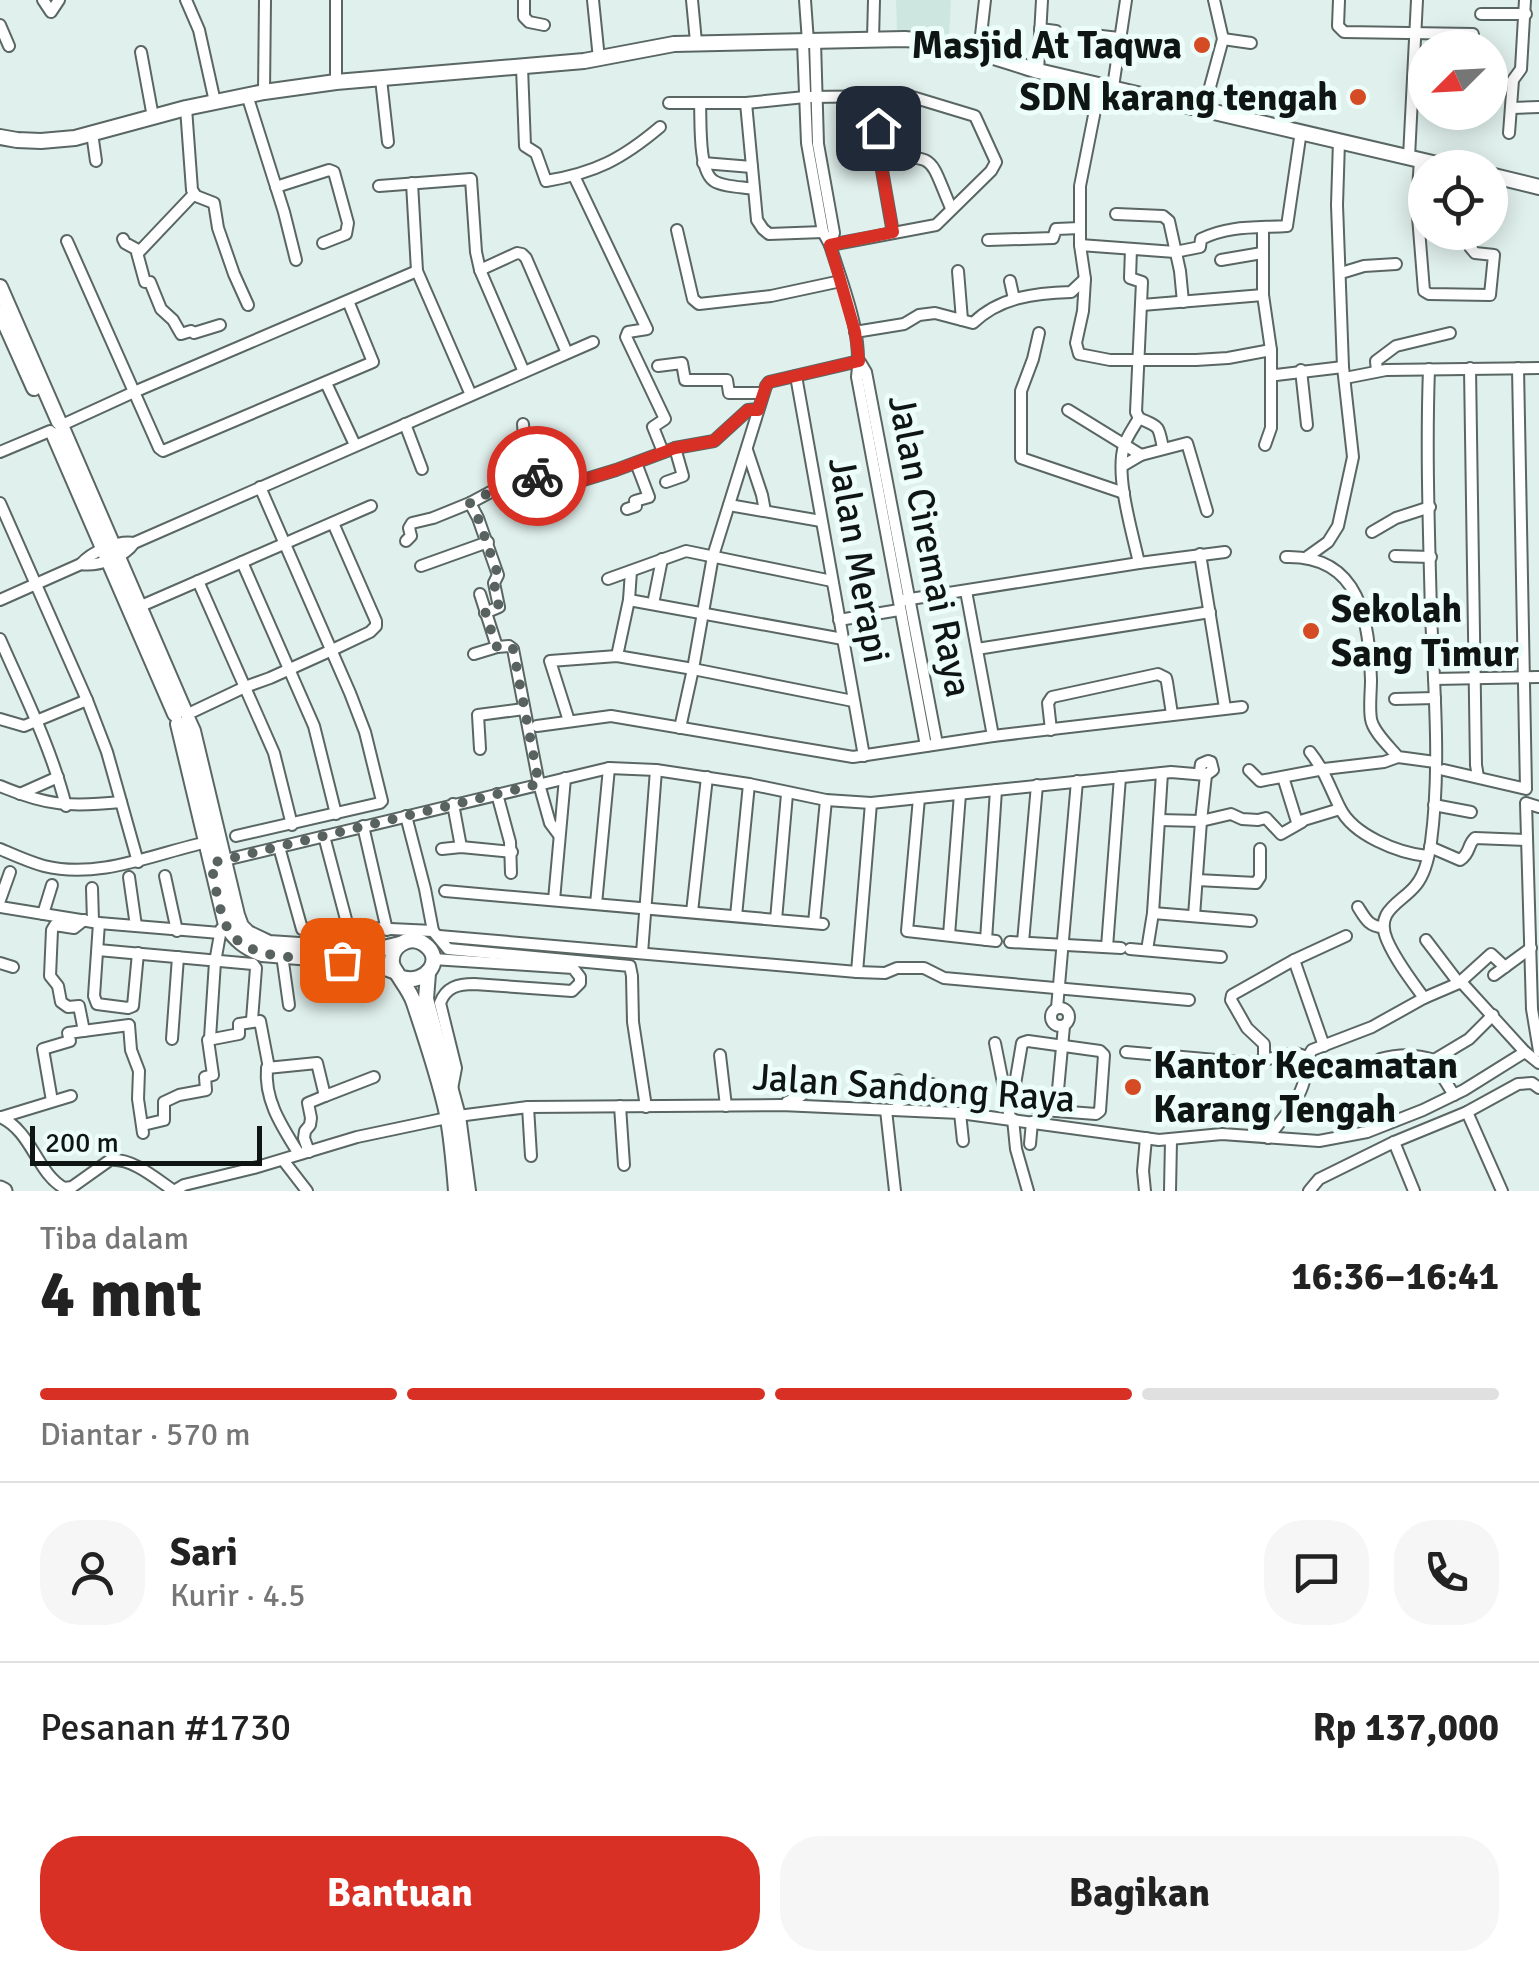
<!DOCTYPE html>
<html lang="id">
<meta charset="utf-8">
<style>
body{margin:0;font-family:Signika,sans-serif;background:#f6f6f6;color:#222;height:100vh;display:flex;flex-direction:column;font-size:38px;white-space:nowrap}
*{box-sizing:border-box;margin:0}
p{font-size:32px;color:#767676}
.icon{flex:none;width:55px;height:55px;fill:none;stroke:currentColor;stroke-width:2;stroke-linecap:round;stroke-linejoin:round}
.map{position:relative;height:1191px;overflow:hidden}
.drawer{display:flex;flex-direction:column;background:#fff;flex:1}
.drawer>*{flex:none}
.needle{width:65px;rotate:246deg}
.tools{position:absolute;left:1408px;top:30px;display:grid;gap:20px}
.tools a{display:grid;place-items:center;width:100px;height:100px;border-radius:50%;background:#fff;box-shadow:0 5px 25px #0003;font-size:50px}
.scale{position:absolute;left:30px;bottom:25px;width:232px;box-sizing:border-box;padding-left:10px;border:5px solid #0f1513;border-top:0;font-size:28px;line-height:35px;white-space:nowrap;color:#0f1513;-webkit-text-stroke:8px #edfdf9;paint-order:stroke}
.pin{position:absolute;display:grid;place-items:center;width:85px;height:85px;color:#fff;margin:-42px;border-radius:20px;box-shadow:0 5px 15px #0006}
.courier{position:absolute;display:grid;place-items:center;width:100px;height:100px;margin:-50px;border:8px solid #d93025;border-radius:50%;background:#fff;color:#222;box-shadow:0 2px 12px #0007}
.summary em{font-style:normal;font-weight:800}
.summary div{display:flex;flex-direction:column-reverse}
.summary{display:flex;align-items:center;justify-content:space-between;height:170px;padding:0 40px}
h1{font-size:65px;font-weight:800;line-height:75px}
.bar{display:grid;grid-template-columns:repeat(4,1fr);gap:15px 10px;align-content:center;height:120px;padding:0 40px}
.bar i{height:12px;border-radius:8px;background:#e0e0e0}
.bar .on{background:#d93025}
.bar p{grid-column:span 4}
.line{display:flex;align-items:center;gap:25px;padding:0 40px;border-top:2px solid #e0e0e0}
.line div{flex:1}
.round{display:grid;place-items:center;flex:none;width:105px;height:105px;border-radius:40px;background:#f6f6f6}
.action{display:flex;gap:20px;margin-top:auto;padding:20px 40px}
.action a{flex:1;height:115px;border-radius:40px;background:#d93025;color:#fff;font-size:40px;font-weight:800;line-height:115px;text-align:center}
.action a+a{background:#f6f6f6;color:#222}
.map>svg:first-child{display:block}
</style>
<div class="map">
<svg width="1539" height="1191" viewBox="0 0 1539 1191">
<rect width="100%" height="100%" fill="#e0f0ec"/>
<polygon fill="#cde6df" points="896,0 951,0 949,37 897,31"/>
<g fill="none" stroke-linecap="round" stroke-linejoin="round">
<defs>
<g id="minor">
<polyline points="43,0 51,12 59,0"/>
<polyline points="186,0 199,30 215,102"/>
<polyline points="524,0 524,17 529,22 544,25"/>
<polyline points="593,0 599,59"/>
<polyline points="692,0 696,42"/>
<polyline points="805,0 808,42"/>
<polyline points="1339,0 1338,26 1344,32 1473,34"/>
<polyline points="1481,14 1526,14"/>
<polyline points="0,25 9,46"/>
<polyline points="1040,29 1056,31"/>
<polyline points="1084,34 1119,38"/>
<polyline points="873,39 874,0"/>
<polyline points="1223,39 1251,43"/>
<path d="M803,42L807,143L823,232L830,245C843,287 863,333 857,377L926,746"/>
<polyline points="815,42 818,144 834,233 830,245"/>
<polyline points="141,52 153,117"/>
<polyline points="979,53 985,0"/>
<path d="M522,67L525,146L536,153L546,181C595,173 622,159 660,127"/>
<polyline points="1038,71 1042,0"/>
<polyline points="381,79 388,142"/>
<polyline points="336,82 336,0"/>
<polyline points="1100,85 1080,186 1080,245 1085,279 1083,311 1076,343 1079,354 1110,360 1196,360 1228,358 1271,350"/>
<polyline points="1113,87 1126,0"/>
<polyline points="264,92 265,0"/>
<polyline points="247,95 284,212 296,260"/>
<polyline points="876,98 880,159 893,233"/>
<polyline points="669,103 746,103 805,97 909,96 975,116 996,162 991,171 936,225 830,245"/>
<path d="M700,103C701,121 698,171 714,181C723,187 743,187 754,189"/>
<polyline points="746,103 757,220 763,229 769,234 823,232"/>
<polyline points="186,108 192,190 196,196 214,203 218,228 234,274 248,305"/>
<polyline points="1512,108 1539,107"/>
<polyline points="1204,109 1223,39 1214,0"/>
<polyline points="92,133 96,161"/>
<polyline points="1509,133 1513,80 1521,69 1525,0"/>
<polyline points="1409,157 1417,0"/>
<path d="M880,159C938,154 929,158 951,208"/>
<polyline points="1420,160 1417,204 1424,291 1429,294 1490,295 1494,255 1475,253 1470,247 1470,232"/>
<polyline points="703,163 752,167"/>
<polyline points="574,176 647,329 628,332 626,337 665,419 653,427 663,452"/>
<polyline points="412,183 417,271 471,395"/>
<polyline points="379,186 471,179 476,252 480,270 524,372"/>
<polyline points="276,187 329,170 334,172 348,223 346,234 323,243"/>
<polyline points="1116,214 1163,216 1169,221 1180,271 1183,302"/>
<polyline points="1263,228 1263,295 1271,350 1271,373 1276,375 1343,367"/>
<polyline points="677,230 693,299 699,304 771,296 841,281"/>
<polyline points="123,239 125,243 136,249 145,282 150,282 161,309 173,320 181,334 191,331 194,333 220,325"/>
<polyline points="988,240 1053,238 1056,229 1080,228"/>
<polyline points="67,241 159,448 163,451 373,362 348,301"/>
<path d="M1080,245L1175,252L1200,247L1201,239C1230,225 1256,228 1287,226L1301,131"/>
<path d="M1131,249L1130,278L1142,282L1136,412L1139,418C1160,428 1158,424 1163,448"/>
<polyline points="138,253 194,194"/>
<polyline points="1221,260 1262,253"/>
<polyline points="480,270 517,253 522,254 526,258 567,353"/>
<polyline points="958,271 962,320"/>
<polyline points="1341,273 1364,266 1396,264"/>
<polyline points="1010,281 1014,299"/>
<polyline points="1142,305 1263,295"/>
<path d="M855,332L904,324L919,315L935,313L973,323C1000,297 1035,293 1071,292L1085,279"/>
<polyline points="1039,333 1033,359 1021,391 1021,458 1124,493"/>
<polyline points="860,362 866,372 937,744"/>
<polyline points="658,366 682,363 685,380 727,380 729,393 763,393"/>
<polyline points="1470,368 1476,765 1478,777"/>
<polyline points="1301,370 1307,425"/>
<polyline points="1377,371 1376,361 1396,346 1450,333"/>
<polyline points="796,376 864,756"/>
<polyline points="1345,378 1386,370 1539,368"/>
<polyline points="326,383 355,445"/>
<polyline points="1068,410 1141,455"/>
<path d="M1139,418C1134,427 1127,436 1124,446C1115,476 1132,531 1139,563"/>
<polyline points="405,424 422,469"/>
<polyline points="523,424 527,479"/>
<polyline points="62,425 134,392 417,271"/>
<polyline points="1265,445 1271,428 1271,373"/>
<polyline points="747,450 762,495 765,511"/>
<polyline points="0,452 50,431"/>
<polyline points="1124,465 1141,455 1187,443 1207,511"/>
<polyline points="666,482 683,476 675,448"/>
<polyline points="0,503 87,700 107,752 138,862"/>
<polyline points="470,503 478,518 498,575 494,583 499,607 485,613"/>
<polyline points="729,505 821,521"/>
<polyline points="627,509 636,506 635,501 649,497 636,463"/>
<polyline points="1372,532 1396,518 1430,507"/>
<polyline points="406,541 411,536 409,528 412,523 433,518 470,503 500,487 551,472 557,488 616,470 675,448 714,441 748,410 758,409"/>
<polyline points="1200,554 1225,708"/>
<polyline points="1395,556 1431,557"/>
<path d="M1286,557C1361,555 1369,621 1371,680C1371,692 1369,707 1371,719C1373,732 1390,747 1398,757L1435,762"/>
<polyline points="1307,557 1328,542 1338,526 1353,457 1343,367 1337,205 1339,141"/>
<polyline points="242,562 314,726 336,814"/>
<path d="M81,564C97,567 125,557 134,543L593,342"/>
<polyline points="421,566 488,542"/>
<polyline points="608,579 686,551 832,581"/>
<polyline points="198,581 274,753 292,825"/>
<polyline points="966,591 993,736"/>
<polyline points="480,594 497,647"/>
<path d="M0,600L81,564C91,552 118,540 134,543"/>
<polyline points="629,600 843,639"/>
<polyline points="904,600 1139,563 1225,552"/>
<polyline points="653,604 662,559"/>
<polyline points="141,606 371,506"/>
<polyline points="1395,613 1431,612"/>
<polyline points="839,620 899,610"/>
<path d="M0,639C24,694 51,747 66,806"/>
<polyline points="977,649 1210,612"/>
<polyline points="474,654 497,647 509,646 513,649 539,784 550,823 559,835"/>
<polyline points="617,656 629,600 631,571"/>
<polyline points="1434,679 1539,677"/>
<polyline points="1395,699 1435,698"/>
<polyline points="188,714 245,687 270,678 332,650 370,632 376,626 376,621 333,523"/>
<polyline points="0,719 24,726 87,700"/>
<polyline points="569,721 550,661 617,656 693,669 853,701"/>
<polyline points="537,726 611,716 853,757 993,736 1242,707"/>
<polyline points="680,728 693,669 713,556 766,386 769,382 859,361"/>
<polyline points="1051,730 1048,703 1052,697 1158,674 1166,678 1167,682 1172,714"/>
<polyline points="480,749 478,715 524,709"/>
<path d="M1310,752C1325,771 1329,786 1340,808C1353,835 1398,853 1427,856"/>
<polyline points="1249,770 1260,781 1324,769 1384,762 1398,757"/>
<polyline points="1444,770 1526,789 1518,368"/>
<polyline points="1283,777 1297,822 1340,809"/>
<path d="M0,786C48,806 70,807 121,802"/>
<polyline points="20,794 58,777"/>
<polyline points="497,794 510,842 511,873"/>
<polyline points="919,798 907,931 996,941"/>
<polyline points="453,804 461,847"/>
<polyline points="1434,805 1471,812"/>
<polyline points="1539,807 1526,803 1532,1009 1539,1051"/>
<polyline points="406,816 425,889 433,931"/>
<polyline points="1159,820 1201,821 1231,814 1242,819 1258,820 1266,818 1281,834 1302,822"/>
<polyline points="363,826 387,930"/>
<polyline points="236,836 380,803 382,801 365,732 350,693 260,487"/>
<polyline points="324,836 348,927"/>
<polyline points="279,847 302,929 348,927 433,931 448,949 630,966 632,976 633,1022 646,1107"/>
<path d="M1430,847L1460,860C1471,853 1467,845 1475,838L1527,840"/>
<path d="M0,849C14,855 29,862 44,866C101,880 158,852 212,841"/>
<polyline points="442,849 461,847 512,852"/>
<polyline points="221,861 609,768 656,770 749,784 826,800 871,803 1171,772 1206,775 1213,770 1211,762 1208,761 1201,764 1200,771 1203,773"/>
<polyline points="165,876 177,931"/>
<polyline points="129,877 136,926"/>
<polyline points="1197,880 1256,883 1260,877 1260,849"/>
<polyline points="92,888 93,921"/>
<polyline points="445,891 823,924"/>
<polyline points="0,900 10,872"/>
<polyline points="554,900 565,778"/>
<polyline points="596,904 609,768"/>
<polyline points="0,907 99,923 220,933"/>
<path d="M1358,907C1365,918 1369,927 1383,927"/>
<polyline points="692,912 707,777"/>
<polyline points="1153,913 1251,921"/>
<polyline points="43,914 52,885"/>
<polyline points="736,916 749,784"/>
<polyline points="1194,916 1201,821 1206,775"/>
<polyline points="84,920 74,928 55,925 52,930 50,976 58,986 61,1002 68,1007 79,1006 84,1031"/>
<polyline points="776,920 787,794"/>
<polyline points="99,923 94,996 97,1004 128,1008 133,1006 138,953"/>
<polyline points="814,923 826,800"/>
<polyline points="949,935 960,794"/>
<polyline points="439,936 857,972 885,973 897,968 924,968 944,978 1189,1000"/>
<polyline points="986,940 996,790"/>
<polyline points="1426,940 1458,982"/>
<polyline points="1010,942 1121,948"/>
<polyline points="1023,942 1037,785"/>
<polyline points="1107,947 1120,777"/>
<polyline points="1130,949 1221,957"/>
<polyline points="98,950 253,964 256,968 252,1020"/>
<polyline points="1147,950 1153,913 1162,773"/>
<polyline points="642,953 656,770"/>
<polyline points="282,955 289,1005"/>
<path d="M433,959L573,968L580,977V983L572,991L474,984C458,984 446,987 440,1003L456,1068L452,1089"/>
<polyline points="1294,960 1324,1046"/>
<polyline points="0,963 13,967"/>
<polyline points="857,972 871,803"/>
<polyline points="1494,975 1531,948"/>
<polyline points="1459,983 1463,984 1525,1052 1539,1063"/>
<path d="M1424,998C1411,980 1396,961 1387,940C1374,910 1402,903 1416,885C1425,874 1429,856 1431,842C1441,767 1434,689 1431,613C1429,532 1426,450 1429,369"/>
<circle cx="1060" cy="1017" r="9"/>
<polyline points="1057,1008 1077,781"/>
<polyline points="210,1038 215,962 221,929"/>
<polyline points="172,1039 178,957"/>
<polygon points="1028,1041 1100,1051 1104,1055 1100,1111 1096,1114 1056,1111 1016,1103 1013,1096 1022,1043"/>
<polyline points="995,1043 1010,1118"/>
<polyline points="1126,1052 1250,1063 1295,1053 1307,1057"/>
<polyline points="720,1055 726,1106"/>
<path d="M1380,1059C1400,1054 1415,1054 1434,1060L1469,1039L1493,1015"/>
<polyline points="1264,1061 1264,1044 1247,1028 1231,1000 1232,995 1294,960 1346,936"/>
<polyline points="1439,1071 1454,1095"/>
<polyline points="898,1080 898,1110"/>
<polyline points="932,1084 937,1112"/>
<polyline points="52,1101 43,1049 70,1041 68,1033 129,1025 131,1050 139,1071 138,1099 143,1133"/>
<polyline points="787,1102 801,1096 804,1077"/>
<polyline points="620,1106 624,1165"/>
<polyline points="528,1107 531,1156"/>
<polyline points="886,1110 895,1191"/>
<polyline points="1056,1111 1064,1026"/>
<polyline points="1467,1112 1502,1191"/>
<polyline points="960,1113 963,1141"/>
<polyline points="458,1116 528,1107 781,1105 960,1113 1159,1140 1222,1134 1319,1141 1367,1132 1423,1110 1464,1090 1525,1052"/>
<path d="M0,1117C32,1131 36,1172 64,1188L72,1187L110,1160C133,1158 156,1179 174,1191"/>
<polyline points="2,1117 71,1096"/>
<polyline points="1013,1119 1016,1149 1028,1191"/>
<polyline points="143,1125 164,1120 164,1102 179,1095 206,1090 205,1077 213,1075 208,1040 239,1034 239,1024 260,1021 269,1068"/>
<path d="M1268,1138C1280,1121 1299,1102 1304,1081C1308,1069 1304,1061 1312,1050L1372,1027L1424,998L1459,983L1491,954L1505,967"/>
<polyline points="1394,1142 1414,1191"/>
<polyline points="1030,1144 1032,1122"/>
<polyline points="309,1152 304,1138 305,1131 310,1125 311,1118 308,1103 325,1096"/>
<path d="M299,1154C283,1128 264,1101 267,1068L317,1063L325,1096L374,1077"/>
<polyline points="283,1160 307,1191"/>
<polyline points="174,1191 184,1185 254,1168 357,1137 447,1118"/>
<polyline points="1145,1191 1143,1171 1146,1138"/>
<polyline points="1170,1191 1171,1140"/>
<polyline points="1309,1191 1319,1179 1394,1142 1467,1112 1518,1084 1532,1083 1539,1088"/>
</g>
<g id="major">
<path d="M0,137L17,140L41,141L75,138L186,108L264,92L336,82L584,61L674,44L905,39C951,42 994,57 1038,71L1454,168"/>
<polyline points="1490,175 1539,187"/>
<polyline points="0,287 59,422"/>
<polyline points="0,312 34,388"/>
<polyline points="63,430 184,710"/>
<polyline points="54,435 175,714"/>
<polyline points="188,720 193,731 237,915 241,926 248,933 269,943 375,950 400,944"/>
<path d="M178,724L226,925C235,940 246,948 262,954L372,963L396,972"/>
<polyline points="428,973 426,999 458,1116 468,1191"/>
<path d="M402,978C426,985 446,959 424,944C410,934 390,946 392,963C393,971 410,989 414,1003C426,1039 439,1077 447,1114C452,1139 454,1165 456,1191"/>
</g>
<polyline id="highway" points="0,1189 4,1191"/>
</defs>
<use href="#minor" stroke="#596663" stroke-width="14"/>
<use href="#major" stroke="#596663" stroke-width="18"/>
<use href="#highway" stroke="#596663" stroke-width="19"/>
<use href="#minor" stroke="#fff" stroke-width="10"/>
<use href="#major" stroke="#fff" stroke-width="14"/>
<use href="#highway" stroke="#fff" stroke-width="15"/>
</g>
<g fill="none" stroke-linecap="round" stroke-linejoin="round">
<path stroke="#58625f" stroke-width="10" stroke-dasharray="0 18" d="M342,960C307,957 242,963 226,925C218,907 215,883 211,863L539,784L513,649L510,646L497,647L485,613L499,608L494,583L498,575L478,518L470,503L500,487L537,476"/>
<polyline stroke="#d93025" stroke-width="12" points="537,476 551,472 557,488 616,470 675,448 714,441 748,410 758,410 766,386 769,382 859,361 855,332 830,245 893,232 880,159 878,128"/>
</g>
<g fill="#d44b24" stroke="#edfdf9" stroke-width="4">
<circle cx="1202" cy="45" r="10"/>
<circle cx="1358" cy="97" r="10"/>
<circle cx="1311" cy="631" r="10"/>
<circle cx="1133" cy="1087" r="10"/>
</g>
<g text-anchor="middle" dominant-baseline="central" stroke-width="10" stroke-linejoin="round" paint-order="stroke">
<g font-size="38" font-weight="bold" fill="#0f1513" stroke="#edfdf9" text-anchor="end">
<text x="1182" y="45">Masjid At Taqwa</text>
<text x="1338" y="97">SDN karang tengah</text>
<text x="1331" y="609" text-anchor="start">Sekolah<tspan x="1331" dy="44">Sang Timur</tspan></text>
<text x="1153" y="1065" text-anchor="start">Kantor Kecamatan<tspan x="1153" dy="44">Karang Tengah</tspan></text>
</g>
<g font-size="38" fill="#0f1513" stroke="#edfdf9">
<text transform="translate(930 546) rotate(79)">Jalan Ciremai Raya</text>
<text transform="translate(859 560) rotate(80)">Jalan Merapi</text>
<text transform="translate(914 1088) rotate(4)">Jalan Sandong Raya</text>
</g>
</g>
</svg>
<div class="tools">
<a><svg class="needle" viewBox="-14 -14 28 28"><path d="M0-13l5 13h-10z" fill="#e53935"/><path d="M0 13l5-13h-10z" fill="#767676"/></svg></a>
<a><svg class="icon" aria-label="locate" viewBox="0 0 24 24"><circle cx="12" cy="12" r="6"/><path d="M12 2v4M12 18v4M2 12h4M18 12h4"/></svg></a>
</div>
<div class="scale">200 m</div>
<div class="pin" style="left:342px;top:960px;background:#ea580c"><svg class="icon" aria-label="bag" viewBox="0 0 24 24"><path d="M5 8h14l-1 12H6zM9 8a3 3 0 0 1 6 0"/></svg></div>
<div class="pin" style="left:878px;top:128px;background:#1f2937"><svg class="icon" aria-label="home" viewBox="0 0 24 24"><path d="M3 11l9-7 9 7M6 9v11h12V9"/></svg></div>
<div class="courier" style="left:537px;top:476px"><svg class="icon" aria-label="bike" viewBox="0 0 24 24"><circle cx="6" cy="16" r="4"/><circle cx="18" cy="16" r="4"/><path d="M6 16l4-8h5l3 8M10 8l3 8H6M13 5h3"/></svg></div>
</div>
<section class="drawer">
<div class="summary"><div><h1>4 mnt</h1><p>Tiba dalam</p></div><em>16:36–16:41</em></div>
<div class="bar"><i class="on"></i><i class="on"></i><i class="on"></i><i></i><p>Diantar · 570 m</p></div>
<div class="line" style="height:180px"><a class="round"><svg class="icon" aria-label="person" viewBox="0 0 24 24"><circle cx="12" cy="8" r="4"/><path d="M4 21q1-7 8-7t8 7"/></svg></a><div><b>Sari</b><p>Kurir · 4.5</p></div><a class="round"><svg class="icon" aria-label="chat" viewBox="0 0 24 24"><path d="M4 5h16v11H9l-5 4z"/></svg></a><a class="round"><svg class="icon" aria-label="phone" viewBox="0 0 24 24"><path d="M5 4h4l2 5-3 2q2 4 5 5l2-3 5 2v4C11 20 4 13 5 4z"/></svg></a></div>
<div class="line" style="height:130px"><div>Pesanan #1730</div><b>Rp 137,000</b></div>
<div class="action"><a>Bantuan</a><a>Bagikan</a></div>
</section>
